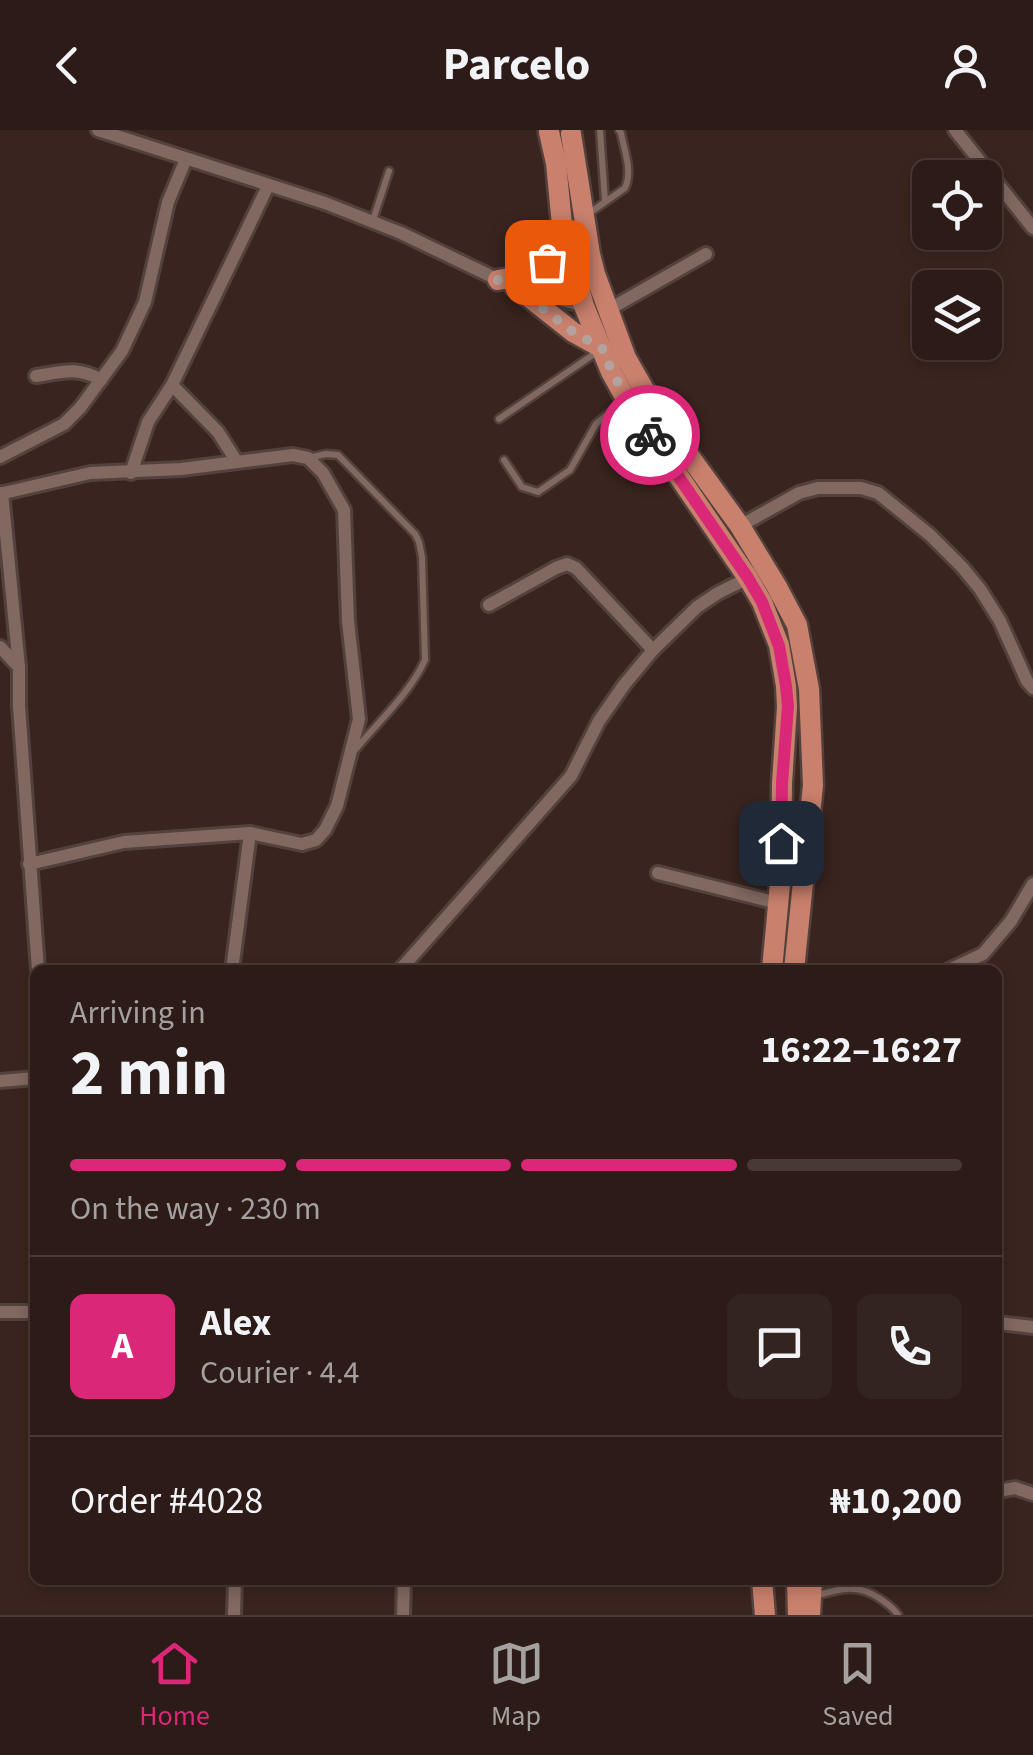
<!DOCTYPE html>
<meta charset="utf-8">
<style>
body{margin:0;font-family:"Source Sans 3",sans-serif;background:#342420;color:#f1f3f6;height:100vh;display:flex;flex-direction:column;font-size:38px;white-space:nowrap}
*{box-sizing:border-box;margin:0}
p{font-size:32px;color:#a6a1a1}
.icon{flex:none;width:55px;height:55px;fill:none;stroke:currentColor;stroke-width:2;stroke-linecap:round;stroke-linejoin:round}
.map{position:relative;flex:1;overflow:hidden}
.details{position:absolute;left:30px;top:835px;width:972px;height:620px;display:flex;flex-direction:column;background:#2c1b17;border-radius:15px;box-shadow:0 5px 15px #0003,0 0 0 2px #483936}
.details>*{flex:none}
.buttons{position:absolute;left:912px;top:30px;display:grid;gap:20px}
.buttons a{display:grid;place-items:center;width:90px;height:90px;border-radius:15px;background:#2c1b17;box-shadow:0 5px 15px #0003,0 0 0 2px #483936;font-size:50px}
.pin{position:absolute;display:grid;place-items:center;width:85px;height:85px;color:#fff;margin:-42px;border-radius:20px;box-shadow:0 5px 15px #0006}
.courier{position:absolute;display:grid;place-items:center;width:100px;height:100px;margin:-50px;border:8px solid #db2777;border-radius:50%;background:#fff;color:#222;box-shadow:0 2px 12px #0007}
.summary em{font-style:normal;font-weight:700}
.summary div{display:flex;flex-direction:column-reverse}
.summary{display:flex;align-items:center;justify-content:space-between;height:170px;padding:0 40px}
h1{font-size:65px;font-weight:700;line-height:75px}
.bar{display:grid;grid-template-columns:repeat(4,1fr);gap:15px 10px;align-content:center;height:120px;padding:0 40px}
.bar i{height:12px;border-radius:8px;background:#483936}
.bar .active{background:#db2777}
.bar p{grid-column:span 4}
.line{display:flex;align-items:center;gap:25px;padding:0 40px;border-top:2px solid #483936}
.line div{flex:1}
.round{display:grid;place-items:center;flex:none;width:105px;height:105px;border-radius:15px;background:#342420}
header{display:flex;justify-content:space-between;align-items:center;height:130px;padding:0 40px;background:#2c1b17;font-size:45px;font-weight:700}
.tabs{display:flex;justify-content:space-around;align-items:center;height:140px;border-top:2px solid #483936;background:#2c1b17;font-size:28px;color:#a6a1a1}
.tabs a{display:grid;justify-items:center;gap:5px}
.tabs .active{color:#db2777}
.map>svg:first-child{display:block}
</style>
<header><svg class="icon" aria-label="back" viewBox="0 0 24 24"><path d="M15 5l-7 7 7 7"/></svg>Parcelo<svg class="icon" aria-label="person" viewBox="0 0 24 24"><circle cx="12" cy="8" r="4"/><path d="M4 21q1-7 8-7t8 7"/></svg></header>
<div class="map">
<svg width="1033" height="1485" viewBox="0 0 1033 1485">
<rect width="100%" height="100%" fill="#3a241f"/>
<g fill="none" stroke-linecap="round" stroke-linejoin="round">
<defs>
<g id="service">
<polyline points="600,0 605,71"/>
<path d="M588,84L625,58C633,41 624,20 621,3L619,0"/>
<polyline points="373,90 389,41"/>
<polyline points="499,289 597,222"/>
<path d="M308,328L326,324L338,325L415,404L419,412L422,427L425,530C410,563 379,591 356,619"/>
<polyline points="504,330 522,357 538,362 570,340 596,294 625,270"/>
<path d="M815,1466C839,1459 857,1453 879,1468C887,1474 893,1477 898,1485"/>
</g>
<g id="minor">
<polyline points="98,0 325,73 401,103 501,151"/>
<polyline points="955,0 1033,98"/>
<polyline points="524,159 584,176"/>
<polyline points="608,180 706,124"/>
<path d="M36,246C62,242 77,236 101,250"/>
<polyline points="172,255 218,302 237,332"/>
<polyline points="0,327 64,294 80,278 122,221 145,172 168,72 186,29"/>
<polyline points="131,343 148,292 172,255 268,56"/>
<polyline points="2,363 19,537 19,576 38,840"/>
<polyline points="0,364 90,343 181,339 293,325 308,328 323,343 344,380 348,491 359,589 337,676 325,700 316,710 302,714 250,703 124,712 29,734"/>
<polyline points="740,396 799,363 818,358 861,358 878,363 930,405 962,437 980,459 1000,491 1027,551 1033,558"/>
<polyline points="489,475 556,438 567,434 576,438 653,520"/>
<polyline points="0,517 19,537"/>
<polyline points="658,743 778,773"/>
<polyline points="232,840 250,703"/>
<polyline points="400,840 571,646 599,591 624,555 653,520 697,477 718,463 748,448"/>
<polyline points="949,840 983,824 1011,791 1033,754"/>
<polyline points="0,951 35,948"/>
<polyline points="0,1182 35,1182"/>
<polyline points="998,1193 1033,1197"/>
<polyline points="998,1361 1015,1358 1033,1364"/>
<polyline points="234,1485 235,1450"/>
<polyline points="403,1485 404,1450"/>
</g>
<g id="primary">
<polyline points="549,2 556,33 562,95 584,176 611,242 626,269 748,448 762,472 779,515 786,556 787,577 782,653 781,743 772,840"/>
<polyline points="571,4 590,124 595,144 626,228 643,258 677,309 740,396 777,457 797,495 809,559 813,655 794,840"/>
<polyline points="498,150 533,144 567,110"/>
<polyline points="515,156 573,202 602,218"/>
<polyline points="762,1450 765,1485"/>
<polyline points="797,1450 798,1485"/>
<polyline points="810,1485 812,1450"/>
</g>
</defs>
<use href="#service" stroke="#53413c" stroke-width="11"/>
<use href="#minor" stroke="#53413c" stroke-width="18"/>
<use href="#primary" stroke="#53413c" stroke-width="25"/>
<use href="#service" stroke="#816861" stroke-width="6"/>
<use href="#minor" stroke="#816861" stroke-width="12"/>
<use href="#primary" stroke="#c9806c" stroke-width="20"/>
</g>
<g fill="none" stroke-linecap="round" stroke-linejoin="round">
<path stroke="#b3a29d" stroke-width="10" stroke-dasharray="0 18" d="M547,132L533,144L498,150L514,156L573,202L602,218C614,250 632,276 650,305"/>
<polyline stroke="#db2777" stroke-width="12" points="650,305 748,448 762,472 779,516 786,556 788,576 782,653 781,713"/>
</g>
</svg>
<div class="buttons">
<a><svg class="icon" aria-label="locate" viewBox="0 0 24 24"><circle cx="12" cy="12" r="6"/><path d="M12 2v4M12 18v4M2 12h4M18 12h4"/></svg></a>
<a><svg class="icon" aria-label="layers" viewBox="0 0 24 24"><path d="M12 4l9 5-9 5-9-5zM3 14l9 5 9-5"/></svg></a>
</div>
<div class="pin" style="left:547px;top:132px;background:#ea580c"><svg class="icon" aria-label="bag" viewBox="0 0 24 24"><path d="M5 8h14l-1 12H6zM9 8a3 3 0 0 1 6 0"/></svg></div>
<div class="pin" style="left:781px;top:713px;background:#1f2937"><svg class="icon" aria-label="home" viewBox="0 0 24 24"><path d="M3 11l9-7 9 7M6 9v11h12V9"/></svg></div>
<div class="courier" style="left:650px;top:305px"><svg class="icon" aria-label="bike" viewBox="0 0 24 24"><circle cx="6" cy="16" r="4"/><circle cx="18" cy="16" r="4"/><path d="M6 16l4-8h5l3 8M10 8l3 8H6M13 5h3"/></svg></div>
<section class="details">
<div class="summary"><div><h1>2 min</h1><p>Arriving in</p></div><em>16:22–16:27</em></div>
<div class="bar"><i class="active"></i><i class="active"></i><i class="active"></i><i></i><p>On the way · 230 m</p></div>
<div class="line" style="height:180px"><b class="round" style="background:#db2777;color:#fff">A</b><div><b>Alex</b><p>Courier · 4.4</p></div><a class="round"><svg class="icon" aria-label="chat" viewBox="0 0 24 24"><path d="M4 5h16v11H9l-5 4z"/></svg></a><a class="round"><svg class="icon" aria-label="phone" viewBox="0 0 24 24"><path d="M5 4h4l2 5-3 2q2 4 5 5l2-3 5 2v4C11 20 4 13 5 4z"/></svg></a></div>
<div class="line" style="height:130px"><div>Order #4028</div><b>₦10,200</b></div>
</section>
</div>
<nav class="tabs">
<a class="active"><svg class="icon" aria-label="home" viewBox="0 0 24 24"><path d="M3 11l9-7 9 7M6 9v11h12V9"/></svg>Home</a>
<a><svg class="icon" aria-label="map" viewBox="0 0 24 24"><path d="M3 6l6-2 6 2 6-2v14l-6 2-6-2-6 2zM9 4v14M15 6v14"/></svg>Map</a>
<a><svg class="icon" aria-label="saved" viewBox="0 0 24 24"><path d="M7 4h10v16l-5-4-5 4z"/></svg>Saved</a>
</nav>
